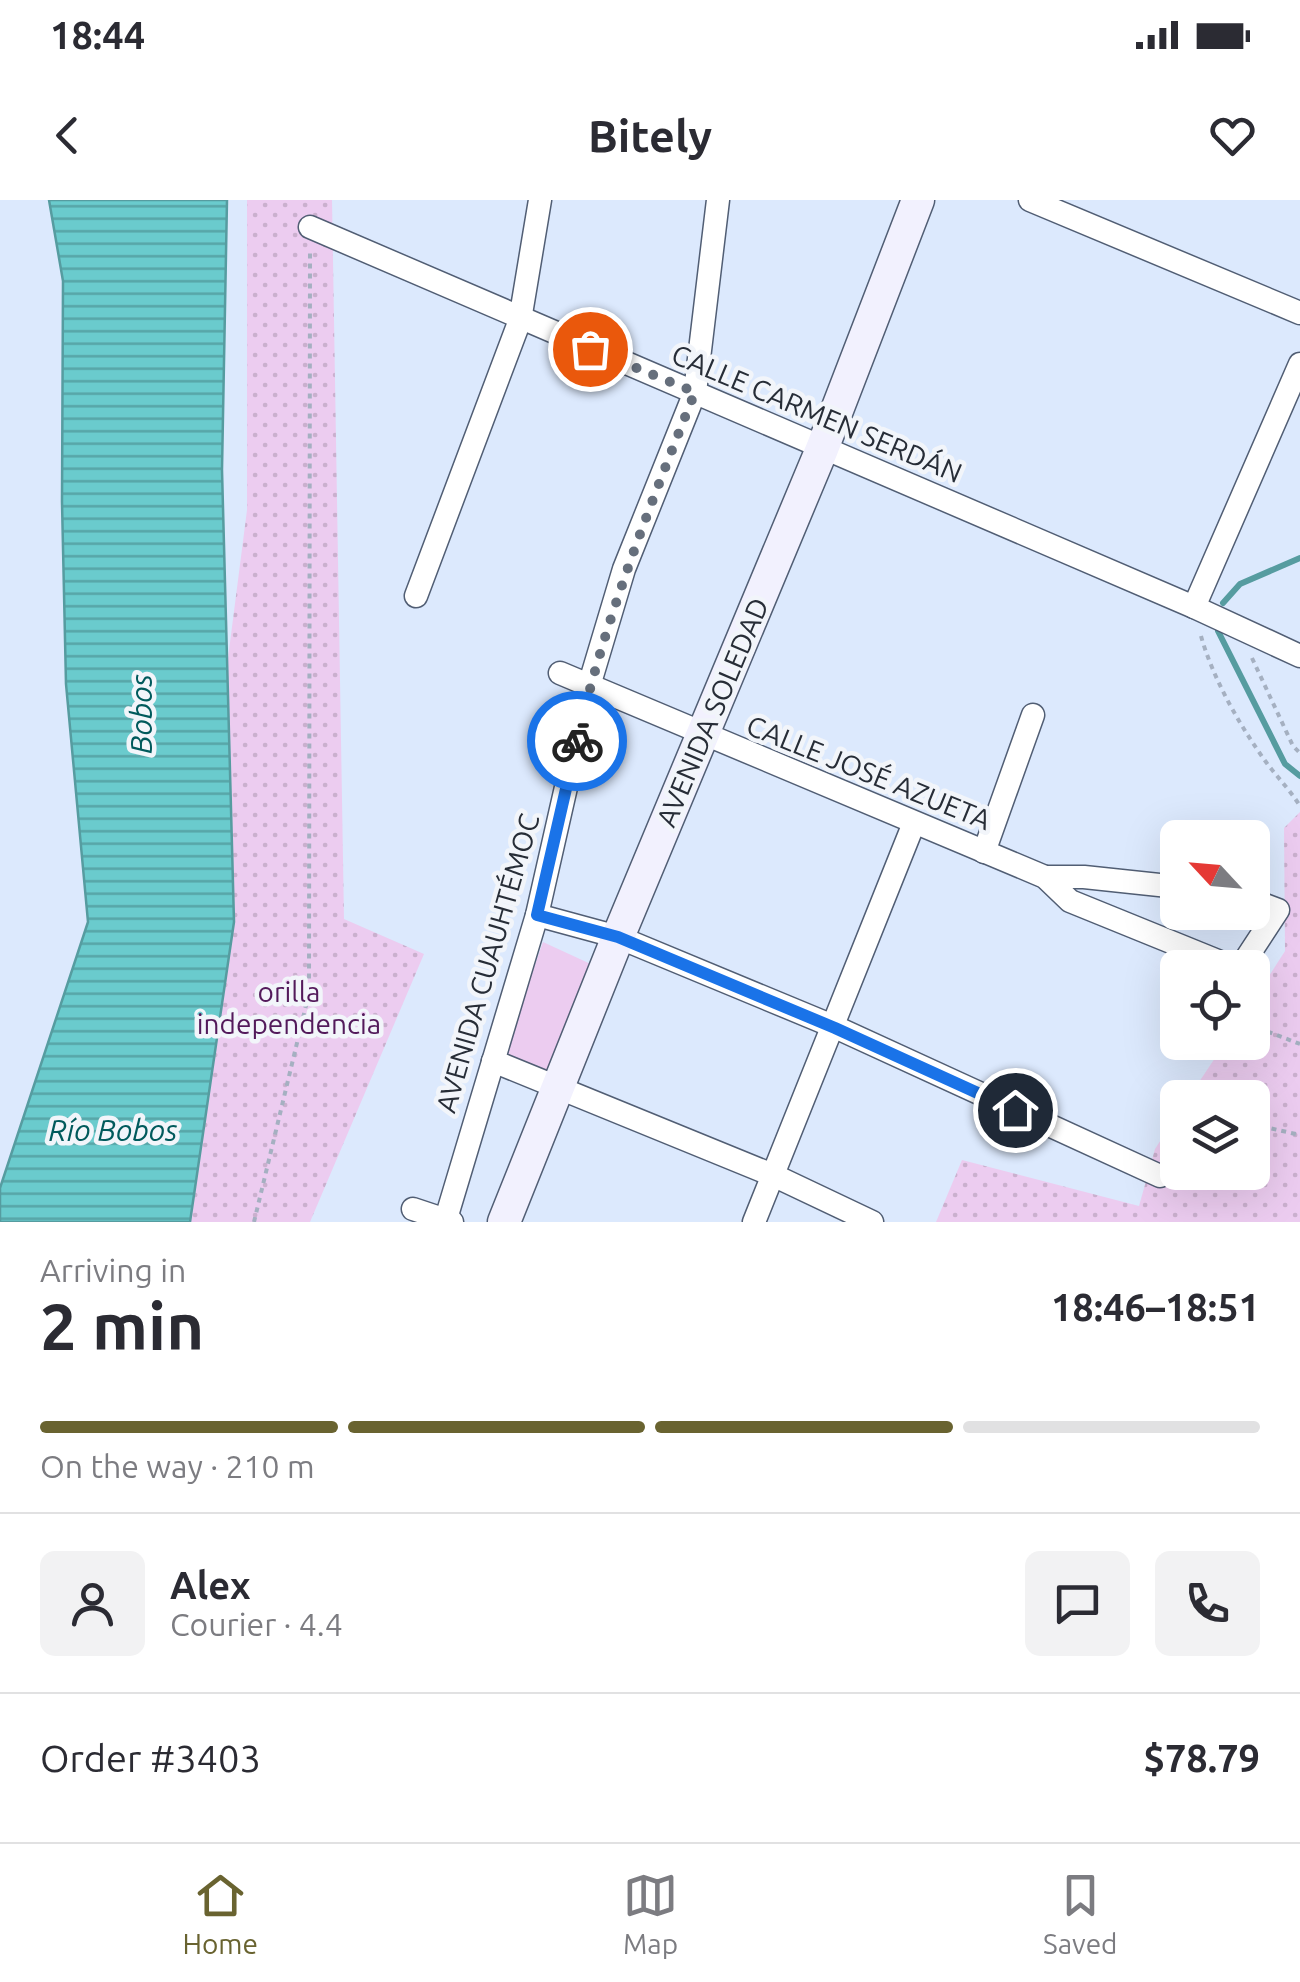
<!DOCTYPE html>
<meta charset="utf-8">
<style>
body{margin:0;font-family:Ubuntu,sans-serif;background:#f2f2f3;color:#2b2b33;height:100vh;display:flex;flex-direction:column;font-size:38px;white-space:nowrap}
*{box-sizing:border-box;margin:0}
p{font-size:32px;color:#7c7c81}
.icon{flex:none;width:55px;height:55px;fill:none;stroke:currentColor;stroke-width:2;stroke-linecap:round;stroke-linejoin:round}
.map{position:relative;height:1022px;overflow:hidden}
.side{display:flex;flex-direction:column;background:#fff;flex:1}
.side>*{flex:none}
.needle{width:65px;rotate:296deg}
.buttons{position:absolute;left:1160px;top:620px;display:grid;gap:20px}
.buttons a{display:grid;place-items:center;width:110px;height:110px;border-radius:15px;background:#fff;box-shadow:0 10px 40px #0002;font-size:50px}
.pin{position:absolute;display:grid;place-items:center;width:85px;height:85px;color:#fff;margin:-42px;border:5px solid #fff;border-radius:50%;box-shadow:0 2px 10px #0007}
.courier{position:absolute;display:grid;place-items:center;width:100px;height:100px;margin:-50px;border:8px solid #1a73e8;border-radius:50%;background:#fff;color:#222;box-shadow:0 2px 12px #0007}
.headline em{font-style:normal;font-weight:700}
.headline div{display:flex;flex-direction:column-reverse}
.headline{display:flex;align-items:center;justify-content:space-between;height:170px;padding:0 40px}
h1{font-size:65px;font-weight:700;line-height:75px}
.bar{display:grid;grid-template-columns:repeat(4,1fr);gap:15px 10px;align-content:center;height:120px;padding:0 40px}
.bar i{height:12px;border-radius:8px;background:#e1e1e2}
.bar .current{background:#696330}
.bar p{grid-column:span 4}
.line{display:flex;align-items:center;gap:25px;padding:0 40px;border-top:2px solid #e1e1e2}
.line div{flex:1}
.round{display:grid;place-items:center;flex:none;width:105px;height:105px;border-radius:15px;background:#f2f2f3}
.status{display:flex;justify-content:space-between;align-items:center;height:70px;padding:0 50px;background:#fff;direction:ltr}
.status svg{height:28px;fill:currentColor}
header{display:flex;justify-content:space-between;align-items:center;height:130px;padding:0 40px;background:#fff;font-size:45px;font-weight:700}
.dock{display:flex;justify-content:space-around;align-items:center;height:140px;border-top:2px solid #e1e1e2;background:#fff;font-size:28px;color:#7c7c81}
.dock a{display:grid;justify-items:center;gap:5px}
.dock .current{color:#696330}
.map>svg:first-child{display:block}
</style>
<div class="status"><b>18:44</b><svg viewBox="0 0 49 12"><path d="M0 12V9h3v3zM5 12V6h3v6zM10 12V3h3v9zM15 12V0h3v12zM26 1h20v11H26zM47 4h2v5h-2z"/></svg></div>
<header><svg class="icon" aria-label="back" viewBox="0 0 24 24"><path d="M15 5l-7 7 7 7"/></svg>Bitely<svg class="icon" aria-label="heart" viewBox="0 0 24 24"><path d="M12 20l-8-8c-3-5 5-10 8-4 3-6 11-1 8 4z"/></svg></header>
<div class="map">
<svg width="1300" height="1022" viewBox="0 0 1300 1022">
<defs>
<pattern id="park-dots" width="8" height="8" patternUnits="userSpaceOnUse" patternTransform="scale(2.5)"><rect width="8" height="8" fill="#ecccf0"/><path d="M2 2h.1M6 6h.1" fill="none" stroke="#cab0ce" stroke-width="1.8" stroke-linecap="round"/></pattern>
<pattern id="water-rules" width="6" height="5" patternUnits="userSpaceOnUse" patternTransform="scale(2.5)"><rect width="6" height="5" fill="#6acbcd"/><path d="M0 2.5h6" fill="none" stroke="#57a5a7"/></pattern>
</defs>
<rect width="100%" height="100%" fill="#dce9fd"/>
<polygon fill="#ecccf0" points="543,742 595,766 554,874 503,856"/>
<g fill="url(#park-dots)">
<polygon points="247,0 332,0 344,719 424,754 310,1022 165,1022 189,762 247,310"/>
<polygon points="1300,612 1300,1022 936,1022 962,960 1139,1006 1155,949 1177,915 1178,972 1252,972 1252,898 1189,897 1225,843 1252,842 1253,801 1285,751 1284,628"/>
</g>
<polygon fill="url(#water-rules)" stroke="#569ca0" stroke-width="2.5" points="49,0 227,0 222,270 234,722 190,1022 0,1022 0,988 88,722 66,484 62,302 63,81"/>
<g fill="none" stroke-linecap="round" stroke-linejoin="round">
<g stroke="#569ca0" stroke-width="6">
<polyline points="1223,403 1240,384 1300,358"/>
<polyline points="1218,431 1285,564 1300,576"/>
</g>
<defs>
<g id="minor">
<polyline points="1030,0 1300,113"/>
<polyline points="310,27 1194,407 1300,456"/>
<polyline points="416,396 520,120 540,0"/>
<polyline points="1194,407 1300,164"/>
<polyline points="560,473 1045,677 1070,701 1235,768"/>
<polyline points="984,652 1033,515"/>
<polyline points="1045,677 1084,677 1178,687"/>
<polyline points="537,715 618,737 835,827 1160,976"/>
<polyline points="1240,768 1278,710 1252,700"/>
<polyline points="493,861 775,976 872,1022"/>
<polyline points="413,1009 452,1022"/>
<polyline points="445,1022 537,715 589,486 624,369 695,192 718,0"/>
<polyline points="754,1022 914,623"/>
</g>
<polyline id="secondary" points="504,1022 618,737 822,249 918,0"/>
</defs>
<use href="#minor" stroke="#515e74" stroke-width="25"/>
<use href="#secondary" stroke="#515e74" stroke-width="35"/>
<g stroke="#a5b0c1" stroke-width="4" stroke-dasharray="5 5" stroke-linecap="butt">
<path d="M1201,436C1213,479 1240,526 1266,562C1277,577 1290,590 1300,606"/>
<polyline points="1252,458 1293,546 1300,553"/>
<polyline points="1255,781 1264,787 1261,829 1300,844"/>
<polyline points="1252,924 1300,935"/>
<polyline points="254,1022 309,793 310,50"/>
</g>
<use href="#minor" stroke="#fff" stroke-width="22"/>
<use href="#secondary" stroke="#f2f1fe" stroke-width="32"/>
</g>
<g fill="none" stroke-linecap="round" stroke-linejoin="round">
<path stroke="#666f7c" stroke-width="10" stroke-dasharray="0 18" d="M577,541C605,419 649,308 695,192L590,149"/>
<polyline stroke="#1a73e8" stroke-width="12" points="577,541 537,715 618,737 835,828 1015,910"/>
</g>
<g text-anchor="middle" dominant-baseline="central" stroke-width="9" stroke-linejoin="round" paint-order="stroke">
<g font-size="28" fill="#272d37" stroke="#f2f5fa">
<text transform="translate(817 213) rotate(23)">CALLE CARMEN SERDÁN</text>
<text transform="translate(712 512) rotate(-67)">AVENIDA SOLEDAD</text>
<text transform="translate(869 572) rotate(22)">CALLE JOSÉ AZUETA</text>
<text transform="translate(487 763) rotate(-74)">AVENIDA CUAUHTÉMOC</text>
</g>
<g font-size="28" fill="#531a5b" stroke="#f2f5fa">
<text x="289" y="791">orilla<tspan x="289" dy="32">independencia</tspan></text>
</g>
<g font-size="30" font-style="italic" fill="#005a5c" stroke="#f2f5fa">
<text transform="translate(141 514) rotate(-90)">Bobos</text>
<text x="113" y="930">Río Bobos</text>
</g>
</g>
</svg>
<div class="buttons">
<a><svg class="needle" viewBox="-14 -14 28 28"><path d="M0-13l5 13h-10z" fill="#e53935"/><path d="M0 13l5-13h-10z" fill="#7c7c81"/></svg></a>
<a><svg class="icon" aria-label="locate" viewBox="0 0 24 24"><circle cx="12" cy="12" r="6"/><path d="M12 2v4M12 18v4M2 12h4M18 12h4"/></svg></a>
<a><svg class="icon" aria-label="layers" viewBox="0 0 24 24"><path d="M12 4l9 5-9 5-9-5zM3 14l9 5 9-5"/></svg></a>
</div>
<div class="pin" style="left:590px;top:149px;background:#ea580c"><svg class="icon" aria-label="bag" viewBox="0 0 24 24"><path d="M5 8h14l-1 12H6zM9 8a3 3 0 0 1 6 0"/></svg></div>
<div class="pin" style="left:1015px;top:910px;background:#1f2937"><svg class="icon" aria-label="home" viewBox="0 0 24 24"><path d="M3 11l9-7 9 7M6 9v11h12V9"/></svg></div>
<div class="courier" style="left:577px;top:541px"><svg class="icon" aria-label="bike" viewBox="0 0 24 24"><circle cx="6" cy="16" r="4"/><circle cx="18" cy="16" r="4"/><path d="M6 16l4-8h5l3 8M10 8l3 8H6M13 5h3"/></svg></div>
</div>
<section class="side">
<div class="headline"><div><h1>2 min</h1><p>Arriving in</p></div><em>18:46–18:51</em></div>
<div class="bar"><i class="current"></i><i class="current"></i><i class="current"></i><i></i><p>On the way · 210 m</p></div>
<div class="line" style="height:180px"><a class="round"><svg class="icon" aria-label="person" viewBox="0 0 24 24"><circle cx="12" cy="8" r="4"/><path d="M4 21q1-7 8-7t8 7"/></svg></a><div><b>Alex</b><p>Courier · 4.4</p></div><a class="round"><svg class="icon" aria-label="chat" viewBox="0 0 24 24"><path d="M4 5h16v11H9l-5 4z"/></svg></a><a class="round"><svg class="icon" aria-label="phone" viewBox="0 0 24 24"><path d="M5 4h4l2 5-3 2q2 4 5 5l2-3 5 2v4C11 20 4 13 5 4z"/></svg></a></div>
<div class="line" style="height:130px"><div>Order #3403</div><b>$78.79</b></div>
</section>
<nav class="dock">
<a class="current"><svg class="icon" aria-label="home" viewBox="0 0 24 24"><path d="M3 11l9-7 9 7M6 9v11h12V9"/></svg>Home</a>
<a><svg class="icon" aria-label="map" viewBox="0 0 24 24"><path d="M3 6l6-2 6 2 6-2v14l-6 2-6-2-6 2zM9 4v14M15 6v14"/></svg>Map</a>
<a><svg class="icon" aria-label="saved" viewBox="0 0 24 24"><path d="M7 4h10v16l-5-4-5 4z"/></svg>Saved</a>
</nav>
